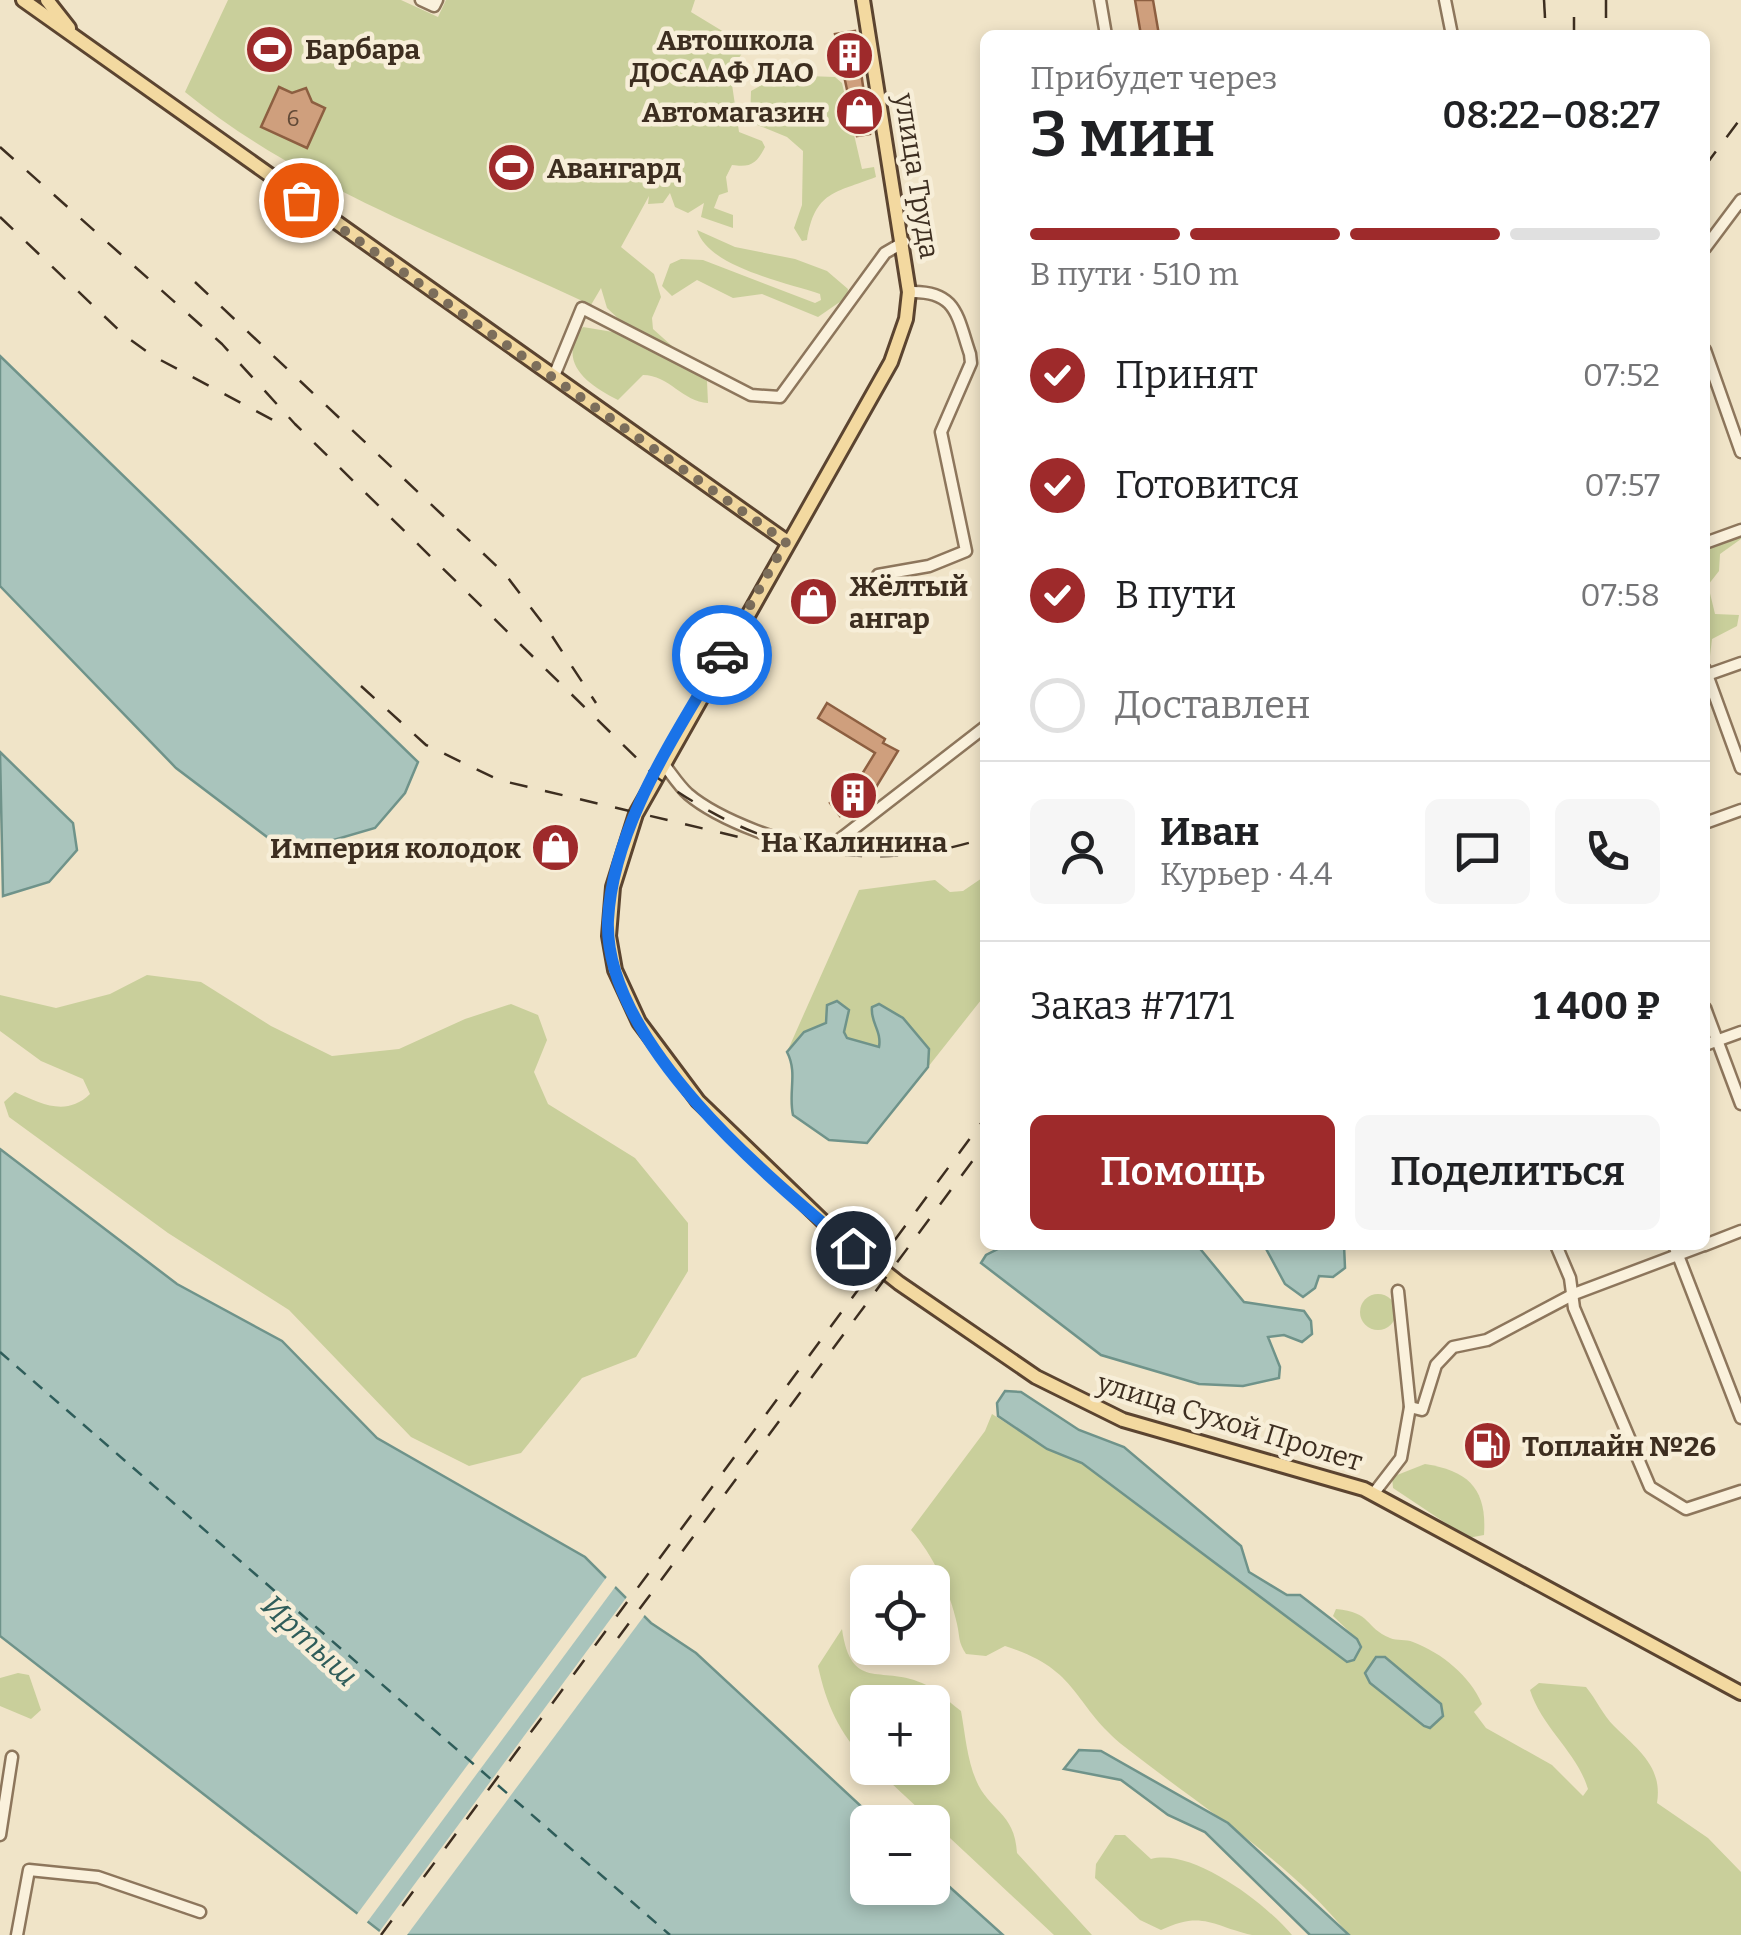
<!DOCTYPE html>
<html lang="ru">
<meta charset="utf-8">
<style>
body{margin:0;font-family:Bitter,serif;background:#f6f6f6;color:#202124;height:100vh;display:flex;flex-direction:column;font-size:38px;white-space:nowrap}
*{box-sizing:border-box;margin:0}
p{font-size:32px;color:#757577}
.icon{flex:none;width:55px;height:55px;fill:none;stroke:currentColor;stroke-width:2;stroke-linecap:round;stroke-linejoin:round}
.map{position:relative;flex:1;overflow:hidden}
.panel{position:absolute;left:980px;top:30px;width:730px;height:1220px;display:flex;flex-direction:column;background:#fff;border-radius:15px;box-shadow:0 5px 15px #0003}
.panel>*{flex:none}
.tools{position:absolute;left:850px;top:1565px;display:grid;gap:20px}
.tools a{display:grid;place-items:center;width:100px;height:100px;border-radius:15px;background:#fff;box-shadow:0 5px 15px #0003;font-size:50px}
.pin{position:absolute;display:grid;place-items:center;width:85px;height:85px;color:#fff;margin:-42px;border:5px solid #fff;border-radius:50%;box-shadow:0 2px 10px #0007}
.courier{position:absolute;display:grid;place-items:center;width:100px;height:100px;margin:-50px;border:8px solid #1a73e8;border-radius:50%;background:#fff;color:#222;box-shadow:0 2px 12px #0007}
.headline em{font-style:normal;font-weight:600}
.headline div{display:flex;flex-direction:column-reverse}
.headline{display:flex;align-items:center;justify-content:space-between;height:170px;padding:0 50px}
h1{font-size:65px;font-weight:600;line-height:75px}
.bar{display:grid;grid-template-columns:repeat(4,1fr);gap:15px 10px;align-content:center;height:120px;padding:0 50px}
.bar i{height:12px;border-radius:8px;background:#e0e0e0}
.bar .selected{background:#9e2a2b}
.bar p{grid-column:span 4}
.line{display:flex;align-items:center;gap:25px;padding:0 50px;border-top:2px solid #e0e0e0}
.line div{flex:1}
.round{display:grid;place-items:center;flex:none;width:105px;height:105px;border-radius:15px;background:#f6f6f6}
ol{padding:0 50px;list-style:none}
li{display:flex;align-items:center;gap:30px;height:110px}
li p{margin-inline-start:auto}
li .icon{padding:10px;border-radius:50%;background:#9e2a2b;color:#fff;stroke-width:4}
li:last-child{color:#757577}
li i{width:55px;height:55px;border:5px solid #e0e0e0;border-radius:50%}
.cta{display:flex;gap:20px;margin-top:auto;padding:20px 50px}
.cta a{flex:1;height:115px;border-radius:15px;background:#9e2a2b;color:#fff;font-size:40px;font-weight:600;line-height:115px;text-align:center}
.cta a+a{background:#f6f6f6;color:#202124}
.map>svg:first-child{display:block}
</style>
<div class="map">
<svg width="1741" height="1935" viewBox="0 0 1741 1935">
<rect width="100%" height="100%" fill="#f0e4c8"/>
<g fill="#c9cf9b">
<path d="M228,0H401L438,17L446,0H695L691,12L747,46L730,71L739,132L762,141L765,147C757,163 751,168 732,165L726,177L728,192L719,195L714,208L733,215V228L701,217L704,203L688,213L675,207L670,193L663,203L648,204L649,196L621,247L654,274L661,297L652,318L653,329L672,346L666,357L707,381L708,403C683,402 669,375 643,375L618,400C586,384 556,361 583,327L619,333L625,325L607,308L601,288L591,305C453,240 304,189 185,92Z"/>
<path d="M780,75L835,77L842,83L862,169L874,167L876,177C835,193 815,191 807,240L802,241L794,228L802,205L803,151L787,137L750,122L751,91Z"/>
<path d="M697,230L735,247L795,259L827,271L848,289L847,297L818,317L762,294L733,298L697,280L672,296L662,286L670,264L681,259L703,260L815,303L821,300L820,294C785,282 708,267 697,230Z"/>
<polygon points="1741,531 1741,539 1720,554 1719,571 1708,585 1715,614 1739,615 1737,626 1712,639 1710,656 1705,649 1705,546"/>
<polygon points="985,876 985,995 928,1067 929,1049 871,1014 881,1034 879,1047 847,1038 827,1023 804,1032 787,1052 859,890 935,880 950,892 963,891"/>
<path d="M147,975L201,982L271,1026L332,1056L399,1049L465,1019L511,1004L538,1015L547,1040L534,1072L548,1104L635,1158L688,1223V1271L636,1357L582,1378L521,1453L469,1466L411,1437L289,1310L168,1233L9,1117L4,1102L15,1092C42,1104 66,1117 90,1094L83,1079L41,1061L0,1031V995L56,1008L110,994Z"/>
<circle cx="1378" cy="1312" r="18"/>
<path d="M992,1414L1047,1449L1082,1463L1138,1501L1347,1662L1357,1639L1333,1616L1336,1609C1372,1612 1365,1628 1390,1638C1397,1641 1406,1639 1413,1642C1442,1653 1470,1676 1482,1704L1474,1712L1486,1728L1552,1765L1583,1796L1588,1789C1577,1752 1542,1728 1530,1690L1539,1683L1586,1687C1596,1699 1603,1715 1614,1726C1637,1749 1663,1766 1657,1803L1708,1838L1741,1872V1935H1349C1288,1860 1201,1807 1125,1747C1071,1704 1081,1670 1005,1646L986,1656L966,1654C958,1642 960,1637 957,1624C950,1591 933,1555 911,1530L985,1431Z"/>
<path d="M1425,1464C1470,1471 1487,1490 1484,1535L1468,1538L1393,1488L1392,1477Z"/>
<path d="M842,1629C851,1692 880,1665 922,1683C936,1689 949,1702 961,1711C965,1733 967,1759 976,1780C988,1810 1015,1812 1017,1853L1092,1935H1054L875,1768H932V1702H868L867,1761C839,1734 826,1703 818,1666Z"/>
<polygon points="18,1673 29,1675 41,1710 31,1719 0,1706 0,1678"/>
<path d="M1115,1835H1125L1151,1859C1193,1848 1265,1903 1292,1935C1280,1935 1264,1935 1252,1935C1213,1926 1202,1910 1161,1930L1140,1920L1095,1878L1096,1864Z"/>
</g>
<g fill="#a9c4bc" stroke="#6f938a" stroke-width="2.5">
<polygon points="0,356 418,762 405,793 375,828 320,844 271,840 176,768 0,586"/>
<polygon points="0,752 73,823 77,850 49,882 3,896"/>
<path d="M837,1001L849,1010L844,1032L847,1038L879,1047C882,1031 870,1022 872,1007L879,1004L903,1018L929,1049L928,1067L867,1143L829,1140L793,1115C788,1092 798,1073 787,1052L804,1032L826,1023L827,1005Z"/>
<polygon points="0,1149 177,1284 282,1341 377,1438 585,1557 651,1623 696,1653 878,1822 868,1822 868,1888 932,1888 933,1872 1003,1935 385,1935 0,1636"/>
<polygon points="1006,1245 1197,1245 1244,1302 1304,1311 1311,1321 1312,1334 1302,1342 1284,1335 1268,1337 1280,1367 1279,1378 1243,1386 1199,1384 1101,1355 981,1263 986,1255"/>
<polygon points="1264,1245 1344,1245 1345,1268 1333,1277 1319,1276 1315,1288 1303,1297 1285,1284"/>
<polygon points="1005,1391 1021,1392 1079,1430 1124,1447 1241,1546 1249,1572 1287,1595 1300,1595 1357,1639 1361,1647 1354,1660 1347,1662 1082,1463 1047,1449 998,1416 997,1403"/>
<polygon points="1376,1657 1385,1657 1441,1704 1443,1716 1430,1728 1424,1726 1370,1683 1365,1673"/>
<polygon points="1079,1750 1101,1751 1228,1823 1349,1935 1310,1935 1205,1832 1168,1815 1121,1780 1064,1769"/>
</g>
<g fill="#f0e4c8">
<polygon points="609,1574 618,1583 365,1925 355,1917"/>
<polygon points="629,1594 647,1612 407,1935 377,1935"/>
</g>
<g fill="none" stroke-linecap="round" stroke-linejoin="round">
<polyline stroke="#2f5d5a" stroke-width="2.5" stroke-dasharray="12 10" stroke-linecap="butt" points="0,1352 670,1935"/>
</g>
<g fill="#cf9f7d" stroke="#8d5f41" stroke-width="2.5">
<polygon points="1135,0 1153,0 1159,35 1141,35"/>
<polygon points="855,31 870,134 857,136 835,34"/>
<polygon points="279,87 292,93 306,88 312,102 325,108 307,148 261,127"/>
<polygon points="827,703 885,739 883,743 898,751 875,789 840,816 830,803 859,779 875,753 818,718"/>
</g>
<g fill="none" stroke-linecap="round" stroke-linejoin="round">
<defs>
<g id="minor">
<polyline points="421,0 434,6 437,0"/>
<polyline points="1100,0 1106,35"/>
<polyline points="1445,0 1452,35"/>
<polyline points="1705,248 1741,200"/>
<polyline points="1705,350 1741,452"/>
<polyline points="554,376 582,308 751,395 780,397 885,253 904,242"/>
<polyline points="1705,543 1741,530"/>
<path d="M878,575L929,566L966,551L941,432L971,363L970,354C957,316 957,290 909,292"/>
<polyline points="1705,669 1741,768"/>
<polyline points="1707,675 1741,663"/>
<path d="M662,762C671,773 678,785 688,794C716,818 793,850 830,847L985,727"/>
<polyline points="1705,823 1741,810"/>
<polyline points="1705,1008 1741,1104"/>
<polyline points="1705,1045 1741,1032"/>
<polyline points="1556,1245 1570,1278 1574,1308 1650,1487 1686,1509 1741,1491"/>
<polyline points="1674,1245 1741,1418"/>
<polyline points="1705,1245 1741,1231"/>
<polyline points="1410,1407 1422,1410 1436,1365 1453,1347 1487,1340 1574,1294 1704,1245"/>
<polyline points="1374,1493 1401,1458 1410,1407 1398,1291"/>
<polyline points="0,1835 12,1757"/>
<polyline points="17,1935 29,1870 98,1877 200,1912"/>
</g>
<g id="major">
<polyline points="23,0 786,541"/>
<polyline points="47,0 69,28"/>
<polyline points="863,0 909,292 906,319 891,362 636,814 613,887 609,936 615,970 639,1022 698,1101 831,1229 899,1283 1036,1377 1123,1420 1364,1489 1741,1693"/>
</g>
</defs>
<use href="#minor" stroke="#8d765c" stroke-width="15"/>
<use href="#major" stroke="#5b4430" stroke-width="18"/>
<use href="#minor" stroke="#faf1dc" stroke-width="10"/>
<use href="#major" stroke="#f3d9a0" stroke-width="12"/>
<g stroke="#3d2e20" stroke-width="2.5" stroke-dasharray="18 18" stroke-linecap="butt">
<polyline points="1544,0 1546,35"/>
<polyline points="1606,0 1606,35"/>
<polyline points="1574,35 1574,0"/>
<path d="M0,147L222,344L295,424L655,776C756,850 862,878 985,838"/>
<polyline points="1705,166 1741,118"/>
<polyline points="0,217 124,335 153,356 288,428"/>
<polyline points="195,282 505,574 548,630 596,703"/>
<polyline points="361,686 426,745 499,780 743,838"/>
<polyline points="618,1638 985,1144"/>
<polyline points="381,1935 985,1118"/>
</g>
</g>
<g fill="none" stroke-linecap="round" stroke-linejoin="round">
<polyline stroke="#7c6e5b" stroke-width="10" stroke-dasharray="0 18" points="301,200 786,542 722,655"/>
<path stroke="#1a73e8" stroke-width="12" d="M722,655C676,735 613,825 608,920C603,1040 768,1179 853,1248"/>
</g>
<defs>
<symbol id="stadium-disc" viewBox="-11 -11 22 22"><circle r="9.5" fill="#9e2a2b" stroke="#f7eed8"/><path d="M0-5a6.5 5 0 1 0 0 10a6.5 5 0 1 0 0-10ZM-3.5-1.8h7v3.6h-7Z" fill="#fff"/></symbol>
<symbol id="building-disc" viewBox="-11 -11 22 22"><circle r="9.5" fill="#9e2a2b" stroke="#f7eed8"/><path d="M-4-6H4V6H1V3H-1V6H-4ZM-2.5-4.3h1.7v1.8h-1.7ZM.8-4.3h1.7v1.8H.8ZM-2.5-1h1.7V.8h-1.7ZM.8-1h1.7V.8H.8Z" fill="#fff"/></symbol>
<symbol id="shop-disc" viewBox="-11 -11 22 22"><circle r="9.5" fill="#9e2a2b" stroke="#f7eed8"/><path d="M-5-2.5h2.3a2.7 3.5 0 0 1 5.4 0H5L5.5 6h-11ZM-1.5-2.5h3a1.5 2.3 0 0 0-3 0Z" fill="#fff"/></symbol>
<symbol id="fuel-disc" viewBox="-11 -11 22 22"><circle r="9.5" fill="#9e2a2b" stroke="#f7eed8"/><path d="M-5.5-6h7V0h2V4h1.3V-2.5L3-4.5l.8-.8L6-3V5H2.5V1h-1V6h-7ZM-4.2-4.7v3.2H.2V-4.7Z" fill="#fff"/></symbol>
</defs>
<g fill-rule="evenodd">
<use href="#stadium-disc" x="242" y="22" width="55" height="55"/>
<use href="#building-disc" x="822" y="28" width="55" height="55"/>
<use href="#shop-disc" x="832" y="84" width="55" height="55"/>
<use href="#stadium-disc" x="484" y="140" width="55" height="55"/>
<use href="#shop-disc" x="786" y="574" width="55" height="55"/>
<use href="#building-disc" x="826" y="768" width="55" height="55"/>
<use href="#shop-disc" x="528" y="820" width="55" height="55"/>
<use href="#fuel-disc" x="1460" y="1418" width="55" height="55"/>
</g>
<g text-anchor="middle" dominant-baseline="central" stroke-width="9" stroke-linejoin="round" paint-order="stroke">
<g font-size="22" fill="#624a37">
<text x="293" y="118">6</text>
</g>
<g font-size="28" font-weight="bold" fill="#3d2e20" stroke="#f7eed8" text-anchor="start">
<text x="814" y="40" text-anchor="end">Автошкола<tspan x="814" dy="32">ДОСААФ ЛАО</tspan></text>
<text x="305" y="49">Барбара</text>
<text x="825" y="112" text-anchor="end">Автомагазин</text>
<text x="547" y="168">Авангард</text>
<text x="849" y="586">Жёлтый<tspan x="849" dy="32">ангар</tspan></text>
<text x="854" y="842" text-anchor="middle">На Калинина</text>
<text x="521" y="848" text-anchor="end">Империя колодок</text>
<text x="1522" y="1446">Топлайн №26</text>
</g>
<g font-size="28" fill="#3d2e20" stroke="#f7eed8">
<text transform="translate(917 176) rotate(81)">улица Труда</text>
<text transform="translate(1230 1422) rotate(17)">улица Сухой Пролет</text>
</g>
<g font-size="30" font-style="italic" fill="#2f5d5a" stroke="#f7eed8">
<text transform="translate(310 1641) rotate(43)">Иртыш</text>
</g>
</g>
</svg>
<div class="tools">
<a><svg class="icon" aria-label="locate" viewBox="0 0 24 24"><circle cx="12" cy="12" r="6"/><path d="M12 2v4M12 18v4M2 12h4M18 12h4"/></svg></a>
<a>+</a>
<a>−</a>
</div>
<div class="pin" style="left:301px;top:200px;background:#ea580c"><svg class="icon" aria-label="bag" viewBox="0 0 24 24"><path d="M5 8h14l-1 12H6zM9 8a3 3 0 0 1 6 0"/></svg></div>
<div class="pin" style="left:853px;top:1248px;background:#1f2937"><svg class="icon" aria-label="home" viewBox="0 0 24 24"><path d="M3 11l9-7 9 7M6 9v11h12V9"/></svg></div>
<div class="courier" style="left:722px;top:655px"><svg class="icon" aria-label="car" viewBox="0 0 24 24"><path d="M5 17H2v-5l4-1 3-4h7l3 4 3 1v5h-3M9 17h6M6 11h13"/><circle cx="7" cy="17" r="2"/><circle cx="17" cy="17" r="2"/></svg></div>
<section class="panel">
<div class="headline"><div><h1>3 мин</h1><p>Прибудет через</p></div><em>08:22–08:27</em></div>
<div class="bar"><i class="selected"></i><i class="selected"></i><i class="selected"></i><i></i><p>В пути · 510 m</p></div>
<ol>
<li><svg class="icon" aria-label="check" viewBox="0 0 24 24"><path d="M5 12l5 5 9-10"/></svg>Принят<p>07:52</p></li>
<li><svg class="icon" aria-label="check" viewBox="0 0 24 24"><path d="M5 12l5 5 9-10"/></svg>Готовится<p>07:57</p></li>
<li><svg class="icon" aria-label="check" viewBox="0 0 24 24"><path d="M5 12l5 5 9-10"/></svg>В пути<p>07:58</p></li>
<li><i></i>Доставлен</li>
</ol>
<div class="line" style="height:180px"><a class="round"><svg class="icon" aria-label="person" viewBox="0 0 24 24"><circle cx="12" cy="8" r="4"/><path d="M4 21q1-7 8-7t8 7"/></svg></a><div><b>Иван</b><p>Курьер · 4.4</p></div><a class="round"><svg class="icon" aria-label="chat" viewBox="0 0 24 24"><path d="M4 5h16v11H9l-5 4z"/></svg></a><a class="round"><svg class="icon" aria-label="phone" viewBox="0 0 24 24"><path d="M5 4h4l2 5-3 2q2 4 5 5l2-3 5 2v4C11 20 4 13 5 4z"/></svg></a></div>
<div class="line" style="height:130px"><div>Заказ #7171</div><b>1 400 ₽</b></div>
<div class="cta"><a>Помощь</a><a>Поделиться</a></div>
</section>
</div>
